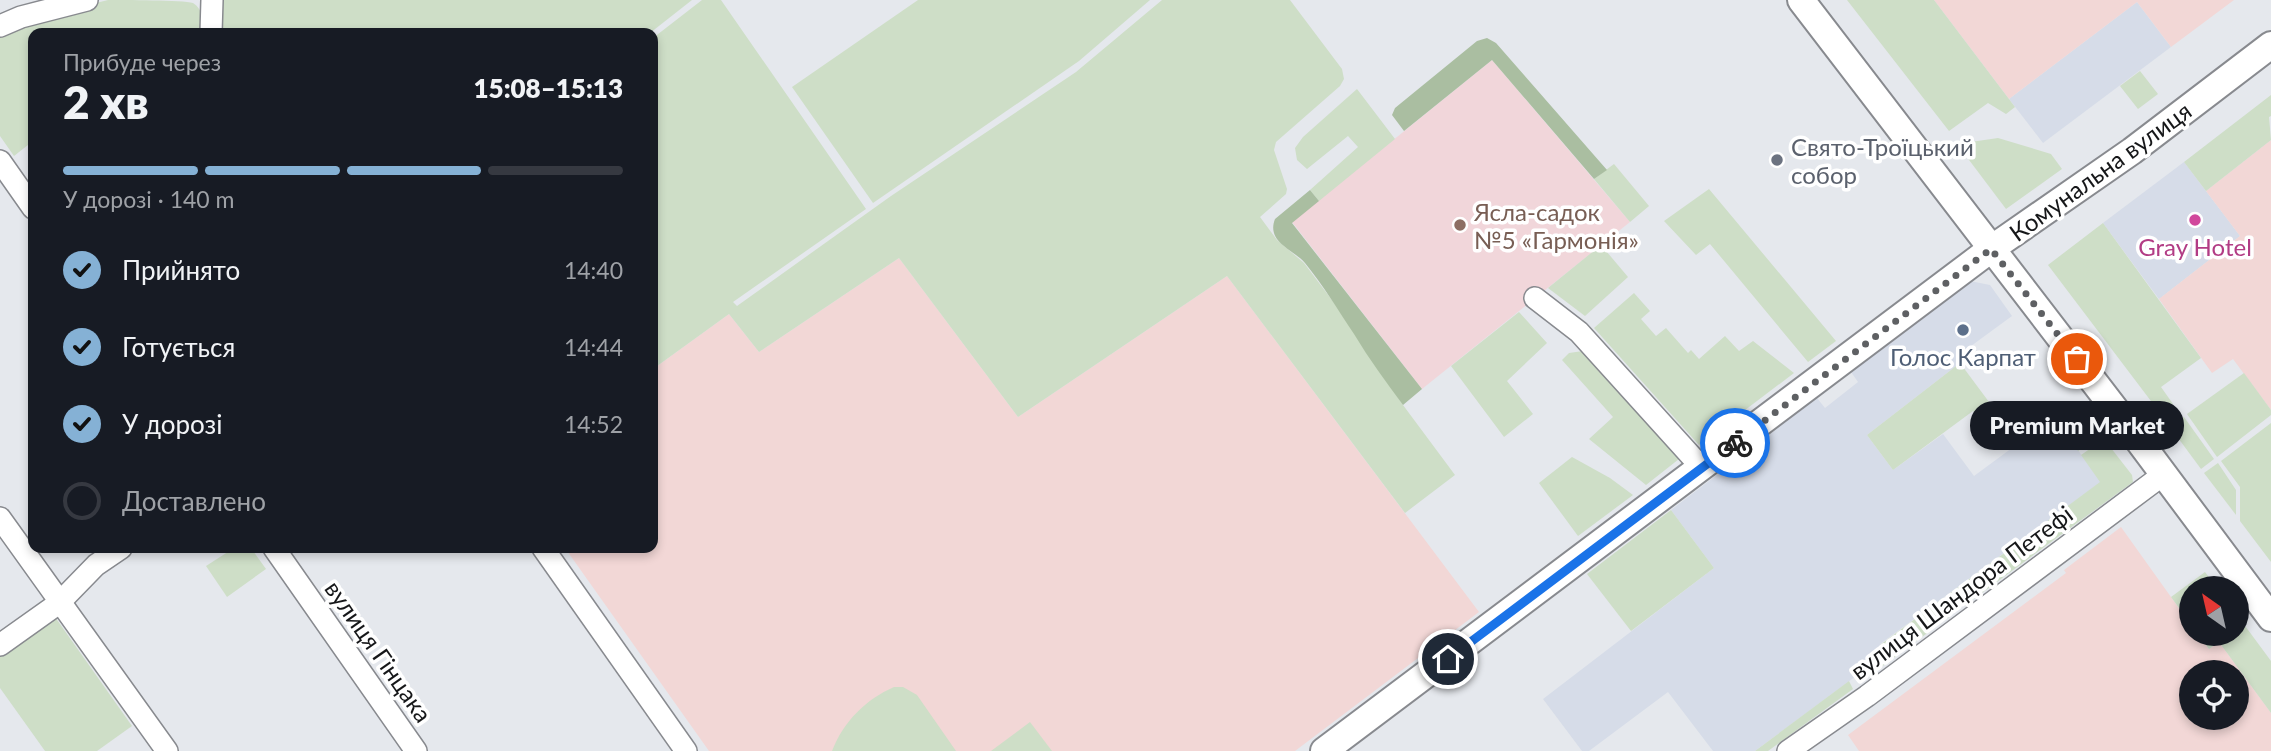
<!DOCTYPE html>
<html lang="uk">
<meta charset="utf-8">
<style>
body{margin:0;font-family:Lato,sans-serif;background:#242831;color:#f1f3f6;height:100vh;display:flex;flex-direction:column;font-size:26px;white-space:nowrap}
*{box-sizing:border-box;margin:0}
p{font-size:23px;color:#9ea1a6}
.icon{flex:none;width:38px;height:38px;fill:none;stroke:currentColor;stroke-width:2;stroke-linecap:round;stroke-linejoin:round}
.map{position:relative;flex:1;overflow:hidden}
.side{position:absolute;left:28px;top:28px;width:630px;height:525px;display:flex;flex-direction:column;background:#171b24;border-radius:14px;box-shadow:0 4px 10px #0003}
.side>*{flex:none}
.needle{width:46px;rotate:326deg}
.fabs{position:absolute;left:2179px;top:576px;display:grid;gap:14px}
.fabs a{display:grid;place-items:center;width:70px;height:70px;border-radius:50%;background:#171b24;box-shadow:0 4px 10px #0003;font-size:35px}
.pin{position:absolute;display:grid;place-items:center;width:60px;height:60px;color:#fff;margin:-30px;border:4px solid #fff;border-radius:50%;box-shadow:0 2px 7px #0007}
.courier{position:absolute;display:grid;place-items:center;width:70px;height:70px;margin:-35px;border:5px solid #1a73e8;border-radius:50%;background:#fff;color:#222;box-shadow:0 2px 9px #0007}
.bubble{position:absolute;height:49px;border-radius:24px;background:#171b24;box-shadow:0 4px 10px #0003;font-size:23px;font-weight:800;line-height:49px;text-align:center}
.summary em{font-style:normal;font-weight:800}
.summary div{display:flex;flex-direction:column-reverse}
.summary{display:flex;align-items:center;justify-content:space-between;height:119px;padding:0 35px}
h1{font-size:46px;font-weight:800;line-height:52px}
.bar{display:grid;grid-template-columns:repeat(4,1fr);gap:10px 7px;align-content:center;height:84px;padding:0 35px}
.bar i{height:9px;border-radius:5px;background:#363941}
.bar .current{background:#85b1d5}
.bar p{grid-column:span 4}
ol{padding:0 35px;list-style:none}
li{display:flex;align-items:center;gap:21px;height:77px}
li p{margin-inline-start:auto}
li .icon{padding:7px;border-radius:50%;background:#85b1d5;color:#111;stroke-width:4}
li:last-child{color:#9ea1a6}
li i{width:38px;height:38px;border:4px solid #363941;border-radius:50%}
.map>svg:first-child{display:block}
</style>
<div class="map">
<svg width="2271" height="751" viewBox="0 0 2271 751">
<rect width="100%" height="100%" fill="#e5e8ed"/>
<g fill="#d6dce8">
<polygon points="2137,2 2171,47 2043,143 2009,99"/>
<polygon points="2184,162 2240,236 2159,299 2103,223"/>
<polygon points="1970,281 1990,285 2012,316 1956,357 1960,363 1867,435 1893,470 1943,434 1974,476 2054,417 2101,482 1880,644 1887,653 1755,751 1713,751 1668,692 1589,751 1582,751 1543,699 1714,568 1671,510 1817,398 1825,408 1858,382 1851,372"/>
</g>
<g fill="#f2d7d6" fill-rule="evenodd">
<polygon points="1934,0 2234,0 2171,47 2137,2 2009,99"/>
<polygon points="2271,140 2271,410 2233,359 2212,373 2159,299 2240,236 2206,191"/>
<polygon points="899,258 1018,417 1227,276 1479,612 1295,751 709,751 565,548 653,548 653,369 729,314 759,352"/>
<path d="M2121,527L2191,625V634H2197L2209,649L2219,642L2271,713V751H1859L1848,735L2066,573L2064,570ZM2191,672H2236V718H2191Z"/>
</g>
<polygon fill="#f1d6da" points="1492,60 1630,222 1422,389 1292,222"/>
<g fill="#cedec7">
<path d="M108,0C123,0 183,0 193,3C203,9 204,22 205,33H33V141L14,156L0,136V31L28,20Z"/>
<polygon points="218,0 692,0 650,33 217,33"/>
<polygon points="702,0 721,0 866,209 733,302 737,306 891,196 1076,72 1162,0 1290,0 1342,69 1344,79 1340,86 1276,142 1274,150 1287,189 1286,194 1260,217 1277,240 1304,263 1341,312 1403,405 1455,475 1405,513 1227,276 1018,417 899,258 759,352 729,314 653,369 653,38"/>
<polygon points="918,0 1150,0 1079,61 873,203 792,87"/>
<polygon points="1847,0 1934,0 2015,107 2006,114 1988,103 1949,131"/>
<polygon points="2140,71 2158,94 2138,109 2120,86"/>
<polygon points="1357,89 1395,139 1319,201 1310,190 1358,147 1348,136 1307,169 1297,160 1295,148 1303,137"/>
<polygon points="2271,95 2271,116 2269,117 2271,140 2206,191 2184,162"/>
<polygon points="1998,138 2051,154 2062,169 2006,209 1957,144"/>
<polygon points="1614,164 1649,206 1630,222 1594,179"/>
<polygon points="1709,189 1836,341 1808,362 1710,244 1696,255 1664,221"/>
<polygon points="2103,223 2201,358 2161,387 2173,404 2160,413 2048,265"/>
<polygon points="1601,245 1628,277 1585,316 1548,288"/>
<polygon points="1634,293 1650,311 1641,319 1656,336 1666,328 1688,353 1691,350 1699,359 1725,336 1739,351 1753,341 1794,373 1699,445 1594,328"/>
<polygon points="1519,312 1547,343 1507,381 1533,414 1504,437 1451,366"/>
<polygon points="1583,351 1679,459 1646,485 1589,439 1613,417 1562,360 1569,353"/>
<polygon points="1960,363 1989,402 1975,413 1973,411 1893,470 1867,435"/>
<polygon points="2244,373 2271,410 2271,415 2217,457 2187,414"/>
<polygon points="2076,401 2101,434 2078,451 2054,417"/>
<polygon points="2184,417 2214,459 2201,469 2170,427"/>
<polygon points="2271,423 2271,562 2240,521 2240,487 2221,461"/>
<polygon points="2104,439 2132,475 2133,482 1964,606 1957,605 1949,594 2100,482 2081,455"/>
<polygon points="1572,457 1610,478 1633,495 1578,536 1539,483"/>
<polygon points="2218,463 2236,490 2236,515 2204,473"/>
<polygon points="1671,510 1714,568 1631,631 1587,574"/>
<polygon points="234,548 251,548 266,569 227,597 206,566"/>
<polygon points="2205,572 2217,588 2191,588 2190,623 2171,597"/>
<polygon points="1943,598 1950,608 1949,617 1865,679 1858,675 1886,653 1880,645"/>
<polygon points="2237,615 2271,661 2271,713 2219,642 2209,649 2199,636 2202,634 2236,634"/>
<polygon points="55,617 132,726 97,751 45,751 0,688 0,657"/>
<polygon points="1849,681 1853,689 1768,751 1755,751"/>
<path d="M894,687H903L917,695L956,751H832C843,722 866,699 894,687Z"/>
<polygon points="1030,722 1052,751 991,751"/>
</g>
<g fill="#aabea1">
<polygon points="1487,38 1496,43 1607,170 1594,179 1492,60 1404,131 1392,115 1395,108 1477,41"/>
<path d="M1310,190L1319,201L1292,223L1422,389L1403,405C1386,382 1369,359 1354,334C1338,310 1323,285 1305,263C1293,249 1266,242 1275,219Z"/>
</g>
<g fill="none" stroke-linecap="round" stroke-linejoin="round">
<defs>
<g id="minor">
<polyline points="0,26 21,17 87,0"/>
<polyline points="211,33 212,0"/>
<polyline points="0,161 33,208"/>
<polyline points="1535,298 1579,332 1702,468"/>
<polyline points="0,518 167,751"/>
<polyline points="274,548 416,751"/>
<polyline points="543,548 686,751"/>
<polyline points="0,645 59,603 96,565 121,548"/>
<polyline points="1788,751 1867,696 2164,474"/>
</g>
<g id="major">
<polyline points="1801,0 2124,421 2271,618"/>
<polyline points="1324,751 1991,249 2132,151 2271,45"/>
</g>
</defs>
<use href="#minor" stroke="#888a8f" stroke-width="24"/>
<use href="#major" stroke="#888a8f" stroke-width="30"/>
<use href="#minor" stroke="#fff" stroke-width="21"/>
<use href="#major" stroke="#fff" stroke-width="26"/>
</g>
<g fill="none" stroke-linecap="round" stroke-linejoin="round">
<polyline stroke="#5e6063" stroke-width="7" stroke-dasharray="0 12.6" points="1735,443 1991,249 2077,359"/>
<polyline stroke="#1a73e8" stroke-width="9" points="1448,659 1735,443"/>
</g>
<circle fill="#6b7280" stroke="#fff" stroke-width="2.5" cx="1777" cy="160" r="7"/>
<circle fill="#d1479c" stroke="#fff" stroke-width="2.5" cx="2195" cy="220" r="7"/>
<circle fill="#8d6e63" stroke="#fff" stroke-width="2.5" cx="1460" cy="225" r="7"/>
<circle fill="#5c6f8a" stroke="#fff" stroke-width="2.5" cx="1963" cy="330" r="7"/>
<g text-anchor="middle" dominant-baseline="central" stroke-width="7" stroke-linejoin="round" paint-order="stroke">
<g font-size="24" fill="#5b616d" stroke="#fff" text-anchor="start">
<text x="1791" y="146">Свято-Троїцький<tspan x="1791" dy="28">собор</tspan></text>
</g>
<g font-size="24" fill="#161719" stroke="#fff">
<text transform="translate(2100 171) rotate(-36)">Комунальна вулиця</text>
<text transform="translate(1961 592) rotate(-37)">вулиця Шандора Петефі</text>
<text transform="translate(379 651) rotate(55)">вулиця Гінцака</text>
</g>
<g font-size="24" fill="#785e54" stroke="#fff" text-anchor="start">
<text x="1474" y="211">Ясла-садок<tspan x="1474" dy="28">№5 «Гармонія»</tspan></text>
</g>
<g font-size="24" fill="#b23c85" stroke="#fff">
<text x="2195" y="246">Gray Hotel</text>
</g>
<g font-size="24" fill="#4e5e75" stroke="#fff">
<text x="1963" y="356">Голос Карпат</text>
</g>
</g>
</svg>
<div class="fabs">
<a><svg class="needle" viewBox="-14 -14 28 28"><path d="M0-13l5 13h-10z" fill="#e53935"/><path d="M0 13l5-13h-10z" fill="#9ea1a6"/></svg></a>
<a><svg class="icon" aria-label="locate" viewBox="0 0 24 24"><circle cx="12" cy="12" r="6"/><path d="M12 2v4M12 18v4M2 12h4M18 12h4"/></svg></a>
</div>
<div class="pin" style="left:2077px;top:359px;background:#ea580c"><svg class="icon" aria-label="bag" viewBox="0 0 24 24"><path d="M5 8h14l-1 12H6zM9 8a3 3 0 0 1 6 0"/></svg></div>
<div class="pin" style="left:1448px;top:659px;background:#1f2937"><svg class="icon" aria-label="home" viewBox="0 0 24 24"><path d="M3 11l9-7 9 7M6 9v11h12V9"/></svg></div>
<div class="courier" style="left:1735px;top:443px"><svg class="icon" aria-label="bike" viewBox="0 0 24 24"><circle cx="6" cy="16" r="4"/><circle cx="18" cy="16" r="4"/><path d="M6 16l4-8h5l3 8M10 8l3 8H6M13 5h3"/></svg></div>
<div class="bubble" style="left:1970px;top:401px;width:214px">Premium Market</div>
<section class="side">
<div class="summary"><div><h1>2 хв</h1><p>Прибуде через</p></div><em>15:08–15:13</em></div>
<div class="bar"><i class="current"></i><i class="current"></i><i class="current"></i><i></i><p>У дорозі · 140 m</p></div>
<ol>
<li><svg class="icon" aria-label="check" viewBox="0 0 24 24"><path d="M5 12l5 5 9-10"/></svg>Прийнято<p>14:40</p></li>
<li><svg class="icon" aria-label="check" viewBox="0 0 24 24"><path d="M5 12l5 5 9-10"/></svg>Готується<p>14:44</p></li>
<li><svg class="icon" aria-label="check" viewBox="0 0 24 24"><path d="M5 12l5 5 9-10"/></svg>У дорозі<p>14:52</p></li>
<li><i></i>Доставлено</li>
</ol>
</section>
</div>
